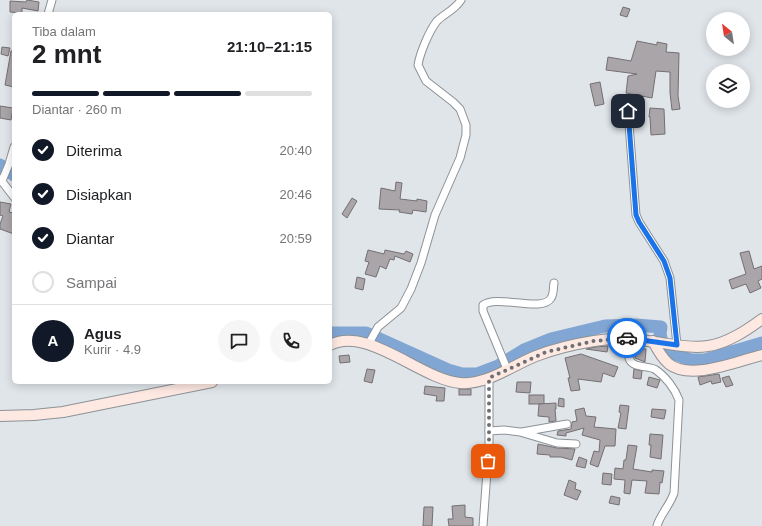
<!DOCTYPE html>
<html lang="id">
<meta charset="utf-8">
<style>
body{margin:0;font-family:Helvetica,sans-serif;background:#f6f6f6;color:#202124;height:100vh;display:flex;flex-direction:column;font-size:15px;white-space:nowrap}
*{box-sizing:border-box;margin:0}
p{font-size:13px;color:#757577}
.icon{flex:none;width:22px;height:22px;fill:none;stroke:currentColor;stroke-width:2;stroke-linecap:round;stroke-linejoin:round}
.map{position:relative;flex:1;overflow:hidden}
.panel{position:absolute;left:12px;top:12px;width:320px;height:372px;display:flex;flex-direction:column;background:#fff;border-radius:6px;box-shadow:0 2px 10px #0003}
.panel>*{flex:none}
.needle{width:26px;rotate:330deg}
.fabs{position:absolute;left:706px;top:12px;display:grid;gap:8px}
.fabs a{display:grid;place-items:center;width:44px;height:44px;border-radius:50%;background:#fff;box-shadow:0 2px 10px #0003;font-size:20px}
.pin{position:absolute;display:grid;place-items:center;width:34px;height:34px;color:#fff;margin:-17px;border-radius:8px;box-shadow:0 2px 6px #0006}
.courier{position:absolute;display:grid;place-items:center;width:40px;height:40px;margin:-20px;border:3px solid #1a73e8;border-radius:50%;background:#fff;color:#222;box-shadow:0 1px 5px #0007}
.headline em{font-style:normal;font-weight:600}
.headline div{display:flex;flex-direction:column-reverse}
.headline{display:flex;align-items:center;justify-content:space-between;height:68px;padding:0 20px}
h1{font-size:26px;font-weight:600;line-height:30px}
.bar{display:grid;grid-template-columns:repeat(4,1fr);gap:6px 4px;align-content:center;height:48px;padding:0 20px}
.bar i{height:5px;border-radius:3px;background:#e0e0e0}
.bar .active{background:#111827}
.bar p{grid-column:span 4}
.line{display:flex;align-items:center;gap:10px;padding:0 20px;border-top:1px solid #e0e0e0}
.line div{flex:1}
.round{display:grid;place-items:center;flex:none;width:42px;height:42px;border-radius:21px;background:#f6f6f6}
ol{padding:0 20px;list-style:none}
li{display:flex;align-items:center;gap:12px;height:44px}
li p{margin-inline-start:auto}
li .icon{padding:4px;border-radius:50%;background:#111827;color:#fff;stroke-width:4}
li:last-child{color:#757577}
li i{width:22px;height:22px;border:2px solid #e0e0e0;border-radius:50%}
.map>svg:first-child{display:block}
</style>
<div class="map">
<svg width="762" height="526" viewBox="0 0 762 526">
<rect width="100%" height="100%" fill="#e0e5ea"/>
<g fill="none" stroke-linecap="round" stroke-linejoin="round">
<g stroke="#82a6d3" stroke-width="13">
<polyline points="0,165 14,175"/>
<polyline points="330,333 366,333 448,370 462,374 477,374 498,366 524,350 551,339 605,326 636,325 661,327 660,334 664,350 691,360 705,360 762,343"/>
</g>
</g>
<g fill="#aaa5a8" stroke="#746f73">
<polygon points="27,0 39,2 38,11 22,8 22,13 10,12 10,1 26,2"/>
<polygon points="623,7 630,9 627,17 620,15"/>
<polygon points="637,41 657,45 657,42 667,44 666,52 679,53 678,96 680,109 672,110 670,93 670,72 656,71 652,98 626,93 628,76 637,74 606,70 608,57 631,61"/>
<polygon points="2,47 10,48 8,56 1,54"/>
<polygon points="11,51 14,51 14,87 5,85"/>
<polygon points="600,82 604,104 595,106 590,84"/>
<polygon points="0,106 13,108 11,120 0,118"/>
<polygon points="650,108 664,109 665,134 651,135 650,117 649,117"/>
<polygon points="396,182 402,183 400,199 417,201 417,199 427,201 426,212 413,210 412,214 399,212 400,210 379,209 381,188 395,191"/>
<polygon points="352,198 357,201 347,218 342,214"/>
<polygon points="0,202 11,204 9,212 14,213 14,234 0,229 0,224 3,216 0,215"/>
<polygon points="368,250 384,254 385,250 404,254 406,251 413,254 410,262 395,256 394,260 390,259 386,269 380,266 376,277 365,274 369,262 365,261"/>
<polygon points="749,251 754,269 762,266 762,279 758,281 761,288 750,293 746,284 732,289 729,280 746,274 740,253"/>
<polygon points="357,277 365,279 363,290 355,288"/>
<polygon points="608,346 607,352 586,349 595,347"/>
<polygon points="635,348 646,349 645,362 635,358"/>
<polygon points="581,354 618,367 614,377 603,373 601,382 578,379 580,390 571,391 568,378 570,378 565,358"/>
<polygon points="349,355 350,362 340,363 339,356"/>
<polygon points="367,369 375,370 372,383 364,381"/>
<polygon points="634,369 642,371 641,379 633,378"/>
<polygon points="719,374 721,382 712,384 711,381 700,385 698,377"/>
<polygon points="729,376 733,385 726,387 722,378"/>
<polygon points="649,377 660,380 657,388 647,385"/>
<polygon points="517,382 531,382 530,393 516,392"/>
<polygon points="425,386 445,388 444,401 436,401 437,396 424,394"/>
<rect x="459" y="389" width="12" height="6"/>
<rect x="529" y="395" width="15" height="9"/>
<polygon points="559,398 564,399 564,407 558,406"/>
<polygon points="556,403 556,409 555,409 556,421 549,422 549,417 538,416 539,404"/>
<polygon points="620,405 629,406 626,429 618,428 621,413 619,412"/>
<polygon points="584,408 586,416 596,417 594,427 616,429 615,446 605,446 598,467 590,464 594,451 599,452 600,440 582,435 584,428 566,433 566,436 557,435 558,431 571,429 572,422 577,421 575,410"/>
<polygon points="652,409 666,410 664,419 651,417"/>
<polygon points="650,434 663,435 661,459 650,457 651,445 649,445"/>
<polygon points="538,444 557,448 575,449 572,460 561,457 550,457 550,455 537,454"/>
<polygon points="628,445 637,446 633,469 652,472 652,470 664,471 662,483 660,482 659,494 645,493 647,481 632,480 630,494 624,493 625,480 614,479 615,468 623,469 624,460 626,460"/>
<polygon points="579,457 587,460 585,468 576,466"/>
<polygon points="603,473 612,474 611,485 602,484"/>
<polygon points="569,480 576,483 575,489 581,491 577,500 564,495"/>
<polygon points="611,496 620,498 619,505 609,503"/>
<polygon points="465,505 465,517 473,518 473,526 449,526 448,519 453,519 452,506"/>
<polygon points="424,507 433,507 432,526 423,526"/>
</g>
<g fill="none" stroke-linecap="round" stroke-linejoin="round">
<defs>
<g id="street">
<polyline points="48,14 52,0"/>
<polyline points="628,111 636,215 639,222 664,261 670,278 677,345"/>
<polyline points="0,179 14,197"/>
<polyline points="2,181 9,164 14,147"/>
<path d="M632,339C631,344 628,352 629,358C632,369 649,365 656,370C666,377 675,389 679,400L674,493C670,505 660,515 657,526"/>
<path d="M368,345L378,327L401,308L411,289L421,263L435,215L460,158L466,135V125L460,109L453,102L426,81L418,65C420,53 429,31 437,21C445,13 455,10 461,0"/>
<path d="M507,369L483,311V305C497,294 543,313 551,298C554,294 553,288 554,283"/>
<polyline points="489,431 504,430 520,432 557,443 576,444"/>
<polyline points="522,432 567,424"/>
<polyline points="483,526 489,445 489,378"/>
</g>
<g id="secondary">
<path d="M653,341C657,349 662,358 669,364C691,381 737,361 762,355"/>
<path d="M330,345C367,325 422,380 460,383C487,385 511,366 536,356C554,349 575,344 594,341C614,338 634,338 654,342C672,344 691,349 708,346C728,343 747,330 762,319"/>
<polyline points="0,416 34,415 63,412 212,382"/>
</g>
</defs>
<use href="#street" stroke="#8d9296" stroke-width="9"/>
<use href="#secondary" stroke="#8d9296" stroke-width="12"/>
<use href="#street" stroke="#fff" stroke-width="7"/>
<use href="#secondary" stroke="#fde8e2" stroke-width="10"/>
</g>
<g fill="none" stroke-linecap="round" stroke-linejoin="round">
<polyline stroke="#6d7073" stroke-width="4" stroke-dasharray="0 7.2" points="488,461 489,445 489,378 546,352 594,341 627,338"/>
<polyline stroke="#1a73e8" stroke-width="5" points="627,338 677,345 670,278 664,261 639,222 636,215 628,111"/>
</g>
</svg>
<div class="fabs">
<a><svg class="needle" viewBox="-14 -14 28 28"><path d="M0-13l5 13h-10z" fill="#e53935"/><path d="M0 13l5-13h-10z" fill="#757577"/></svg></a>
<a><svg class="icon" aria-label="layers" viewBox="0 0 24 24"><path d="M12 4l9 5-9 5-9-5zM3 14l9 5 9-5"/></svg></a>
</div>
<div class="pin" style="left:488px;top:461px;background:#ea580c"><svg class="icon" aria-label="bag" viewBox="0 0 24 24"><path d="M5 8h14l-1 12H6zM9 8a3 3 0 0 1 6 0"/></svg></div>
<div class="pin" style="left:628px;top:111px;background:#1f2937"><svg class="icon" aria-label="home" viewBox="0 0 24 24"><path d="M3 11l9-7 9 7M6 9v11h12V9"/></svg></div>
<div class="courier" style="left:627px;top:338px"><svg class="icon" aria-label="car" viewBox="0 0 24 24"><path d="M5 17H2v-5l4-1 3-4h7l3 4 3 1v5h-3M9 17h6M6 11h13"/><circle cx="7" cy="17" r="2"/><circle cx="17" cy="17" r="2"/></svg></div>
<section class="panel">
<div class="headline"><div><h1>2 mnt</h1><p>Tiba dalam</p></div><em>21:10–21:15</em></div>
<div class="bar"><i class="active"></i><i class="active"></i><i class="active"></i><i></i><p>Diantar · 260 m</p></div>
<ol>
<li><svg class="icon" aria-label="check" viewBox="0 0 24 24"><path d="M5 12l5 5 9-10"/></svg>Diterima<p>20:40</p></li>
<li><svg class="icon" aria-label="check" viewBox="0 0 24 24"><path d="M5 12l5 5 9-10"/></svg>Disiapkan<p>20:46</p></li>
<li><svg class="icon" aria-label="check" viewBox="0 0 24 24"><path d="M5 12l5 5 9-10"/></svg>Diantar<p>20:59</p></li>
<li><i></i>Sampai</li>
</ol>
<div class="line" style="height:72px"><b class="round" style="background:#111827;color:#fff">A</b><div><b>Agus</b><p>Kurir · 4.9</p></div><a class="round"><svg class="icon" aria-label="chat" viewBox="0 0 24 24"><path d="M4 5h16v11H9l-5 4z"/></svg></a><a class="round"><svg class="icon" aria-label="phone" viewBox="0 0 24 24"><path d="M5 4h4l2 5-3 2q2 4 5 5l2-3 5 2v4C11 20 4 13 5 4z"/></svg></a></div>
</section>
</div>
